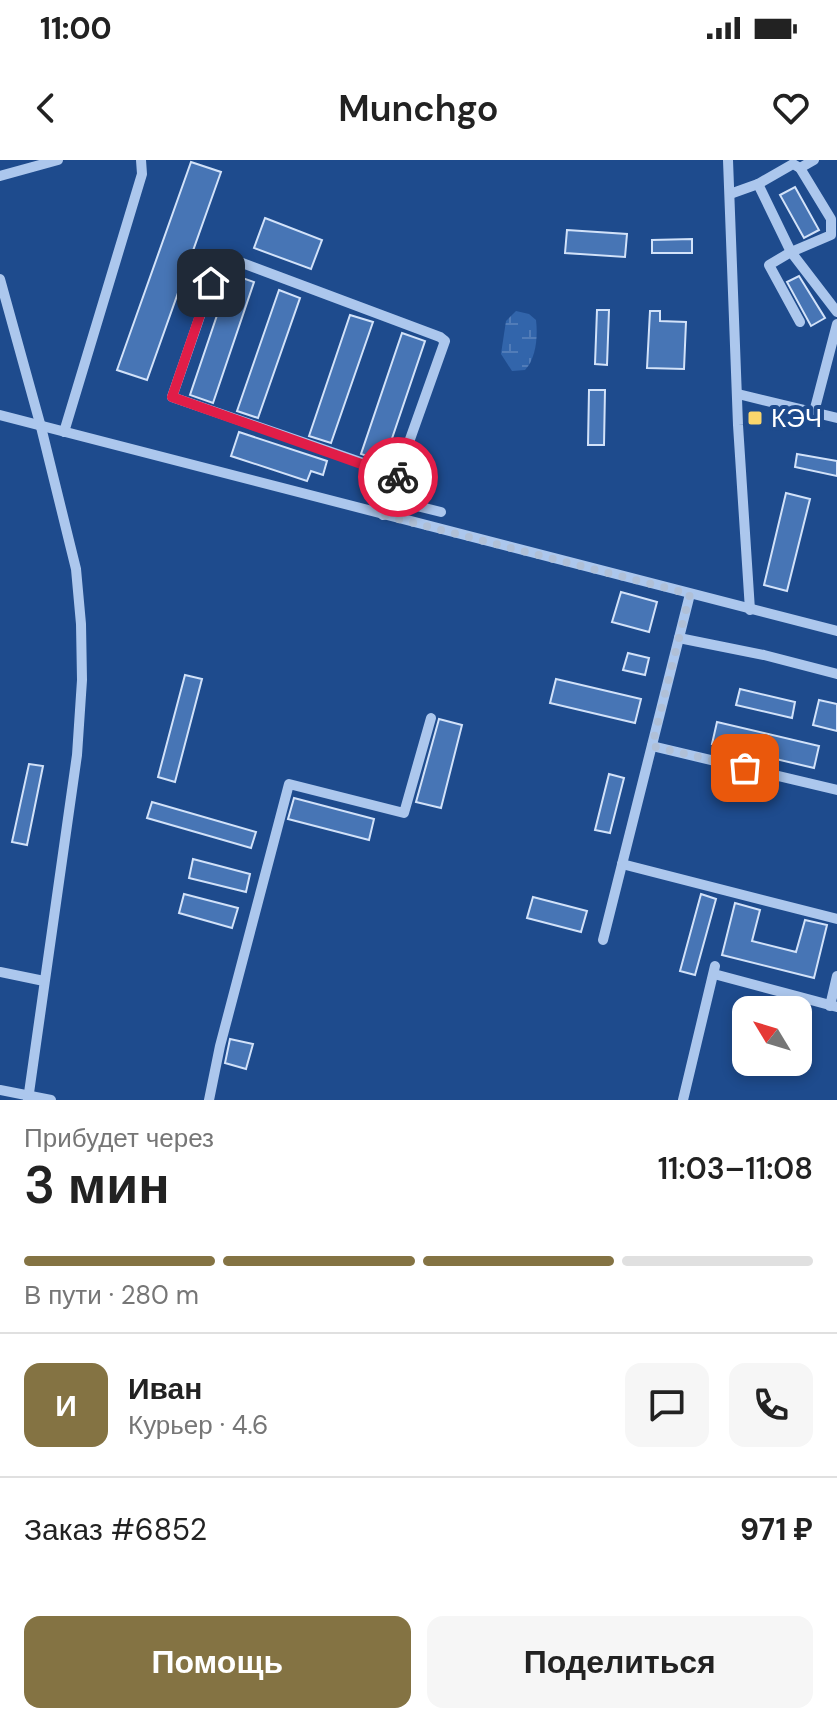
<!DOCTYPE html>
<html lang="ru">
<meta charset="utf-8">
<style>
body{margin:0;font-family:"DM Sans",sans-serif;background:#f6f6f6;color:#222;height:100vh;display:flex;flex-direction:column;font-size:30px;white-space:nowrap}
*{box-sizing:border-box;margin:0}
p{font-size:26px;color:#767676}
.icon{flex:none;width:44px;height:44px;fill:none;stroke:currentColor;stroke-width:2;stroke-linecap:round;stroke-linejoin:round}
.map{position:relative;height:940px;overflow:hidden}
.sheet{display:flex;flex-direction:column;background:#fff;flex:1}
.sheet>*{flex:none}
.needle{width:52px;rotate:308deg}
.tools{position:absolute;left:732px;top:836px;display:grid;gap:16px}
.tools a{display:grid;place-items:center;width:80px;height:80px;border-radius:16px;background:#fff;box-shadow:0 4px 12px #0003;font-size:40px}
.pin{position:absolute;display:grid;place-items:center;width:68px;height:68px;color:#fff;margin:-34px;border-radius:16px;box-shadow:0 4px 12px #0006}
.courier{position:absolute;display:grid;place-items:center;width:80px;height:80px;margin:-40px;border:6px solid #e11d48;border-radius:50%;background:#fff;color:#222;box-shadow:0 2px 10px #0007}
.summary em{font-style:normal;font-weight:600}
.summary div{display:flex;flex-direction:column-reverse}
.summary{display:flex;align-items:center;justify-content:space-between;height:136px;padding:0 24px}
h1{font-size:52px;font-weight:600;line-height:60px}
.bar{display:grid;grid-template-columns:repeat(4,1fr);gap:12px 8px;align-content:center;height:96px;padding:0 24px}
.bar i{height:10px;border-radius:6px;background:#e0e0e0}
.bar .on{background:#847343}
.bar p{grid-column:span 4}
.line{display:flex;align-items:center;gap:20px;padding:0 24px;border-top:2px solid #e0e0e0}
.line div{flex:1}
.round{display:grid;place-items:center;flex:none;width:84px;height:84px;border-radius:16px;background:#f6f6f6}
.cta{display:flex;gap:16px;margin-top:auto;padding:16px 24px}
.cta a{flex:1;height:92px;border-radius:16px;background:#847343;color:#fff;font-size:32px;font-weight:600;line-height:92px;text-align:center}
.cta a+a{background:#f6f6f6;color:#222}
.status{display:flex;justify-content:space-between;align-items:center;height:56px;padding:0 40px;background:#fff;direction:ltr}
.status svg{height:22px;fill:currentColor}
header{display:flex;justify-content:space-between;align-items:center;height:104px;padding:0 24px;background:#fff;font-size:36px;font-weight:600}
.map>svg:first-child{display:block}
</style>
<div class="status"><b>11:00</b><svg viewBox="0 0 49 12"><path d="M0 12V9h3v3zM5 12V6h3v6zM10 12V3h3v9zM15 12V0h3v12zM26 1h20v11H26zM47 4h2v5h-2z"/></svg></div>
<header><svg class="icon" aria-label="back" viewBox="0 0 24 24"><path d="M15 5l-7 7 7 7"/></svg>Munchgo<svg class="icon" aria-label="heart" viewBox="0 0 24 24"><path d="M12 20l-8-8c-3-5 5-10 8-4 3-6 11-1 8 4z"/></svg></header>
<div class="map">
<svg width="837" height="940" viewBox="0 0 837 940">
<defs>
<pattern id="wetland-marsh" width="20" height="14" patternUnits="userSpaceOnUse" patternTransform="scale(2)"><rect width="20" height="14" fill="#3265ab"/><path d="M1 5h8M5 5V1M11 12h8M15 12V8" fill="none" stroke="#517cb8"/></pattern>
</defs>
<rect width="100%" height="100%" fill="#1e4b8d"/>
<path fill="url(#wetland-marsh)" d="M516,151L529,154L536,160C538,177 536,198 525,210L512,211L501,194L506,161Z"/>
<g fill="#4775b5" stroke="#d2e2f9" stroke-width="2">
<polygon points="191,2 221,12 147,220 117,210"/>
<polygon points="795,27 819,70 804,78 780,35"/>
<polygon points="265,58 322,80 311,109 254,88"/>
<polygon points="567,70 627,74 625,97 565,93"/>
<polygon points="692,79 692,93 652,93 652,80"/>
<polygon points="231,114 254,122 213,243 190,235"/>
<polygon points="799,116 825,158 811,166 787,122"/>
<polygon points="279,130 300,138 258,258 237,251"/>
<polygon points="597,150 609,150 607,205 595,204"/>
<polygon points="650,151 660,151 660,161 686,162 684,209 647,208"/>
<polygon points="350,155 373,162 331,283 309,276"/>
<polygon points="402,173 425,181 384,302 361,294"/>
<polygon points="589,230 605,230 604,285 588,285"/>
<polygon points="239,272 327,301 323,315 311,311 307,321 231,296"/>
<polygon points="797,294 837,301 837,316 795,307"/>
<polygon points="786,333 810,339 787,431 764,425"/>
<polygon points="621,432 657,442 649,472 612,462"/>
<polygon points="628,493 649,498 645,515 623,510"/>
<polygon points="185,515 202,519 175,622 158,617"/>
<polygon points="556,519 641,539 635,563 550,543"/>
<polygon points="740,529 795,542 792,558 736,545"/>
<polygon points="819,540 837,544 837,571 813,565"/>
<polygon points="439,559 462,565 441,648 416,642"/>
<polygon points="717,562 819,586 814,608 712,584"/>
<polygon points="29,604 43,606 27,685 12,682"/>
<polygon points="609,614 624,618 610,673 595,670"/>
<polygon points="294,638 374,659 369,680 288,659"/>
<polygon points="152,642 256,672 251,688 147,658"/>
<polygon points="193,699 250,714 246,732 189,718"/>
<polygon points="184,734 238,748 232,768 179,753"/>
<polygon points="701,734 716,739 695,815 680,811"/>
<polygon points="533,737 587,751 581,772 527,758"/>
<polygon points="735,743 760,750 752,781 796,792 805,760 827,765 814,818 722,795"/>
<polygon points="230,879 253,884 246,909 225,903"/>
</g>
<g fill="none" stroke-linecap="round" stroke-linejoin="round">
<g stroke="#acc7ed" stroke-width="10">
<polyline points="728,0 738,265 750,450"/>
<polyline points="800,8 814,0"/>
<polyline points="0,16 58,0"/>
<polyline points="758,24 791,92 837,152"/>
<polyline points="730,34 758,24 793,4 800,8 831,59 831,75 791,92 769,105 800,162"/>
<polyline points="0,119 41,267 76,409 81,464 82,520 77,595 28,940"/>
<polyline points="738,234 837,258"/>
<polyline points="814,252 837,164"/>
<polyline points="0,255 837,471"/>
<polyline points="64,272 142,14 141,0"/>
<polyline points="389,339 441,352"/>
<polyline points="383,355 445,181 440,177 221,95 172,237 398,315"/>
<polyline points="679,478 764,495 837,514"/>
<polyline points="652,586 837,630"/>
<polyline points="622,704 837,759"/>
<polyline points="603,780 690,434"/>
<polyline points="0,812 44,821"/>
<polyline points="714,814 837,847"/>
<polyline points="830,846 837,816"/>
<polyline points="0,930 51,940"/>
<polyline points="209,940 220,886 289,624 404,653 431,558"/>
<polyline points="683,940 715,806"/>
</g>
</g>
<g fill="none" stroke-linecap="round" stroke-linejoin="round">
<polyline stroke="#b0c0d7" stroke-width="8" stroke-dasharray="0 14.4" points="398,317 383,355 690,434 652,586 745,608"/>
<polyline stroke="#e11d48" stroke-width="10" points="211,123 172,237 398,317"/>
</g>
<rect fill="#fbd66c" stroke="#1e4b8d" stroke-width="3" x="747" y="250" width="16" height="16" rx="4"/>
<g text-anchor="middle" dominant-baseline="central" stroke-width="8" stroke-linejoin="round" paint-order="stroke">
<g font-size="26" fill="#fff" stroke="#1e4b8d" text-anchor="start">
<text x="771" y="258">КЭЧ</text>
</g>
</g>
</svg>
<div class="tools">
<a><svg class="needle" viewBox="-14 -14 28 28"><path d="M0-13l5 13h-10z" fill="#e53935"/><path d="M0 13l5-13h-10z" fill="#767676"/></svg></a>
</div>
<div class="pin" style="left:745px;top:608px;background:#ea580c"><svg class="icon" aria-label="bag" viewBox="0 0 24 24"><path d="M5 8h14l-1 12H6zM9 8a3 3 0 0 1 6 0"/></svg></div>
<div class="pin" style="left:211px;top:123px;background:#1f2937"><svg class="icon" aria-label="home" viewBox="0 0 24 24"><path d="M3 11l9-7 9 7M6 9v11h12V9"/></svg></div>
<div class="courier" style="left:398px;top:317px"><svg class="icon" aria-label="bike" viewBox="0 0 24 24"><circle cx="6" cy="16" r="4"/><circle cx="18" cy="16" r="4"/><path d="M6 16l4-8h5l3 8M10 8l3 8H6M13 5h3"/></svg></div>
</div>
<section class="sheet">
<div class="summary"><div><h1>3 мин</h1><p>Прибудет через</p></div><em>11:03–11:08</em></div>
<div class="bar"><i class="on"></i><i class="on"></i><i class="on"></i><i></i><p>В пути · 280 m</p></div>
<div class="line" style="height:144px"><b class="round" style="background:#847343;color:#fff">И</b><div><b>Иван</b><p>Курьер · 4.6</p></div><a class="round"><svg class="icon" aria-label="chat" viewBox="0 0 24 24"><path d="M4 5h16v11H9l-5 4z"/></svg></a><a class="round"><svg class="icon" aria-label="phone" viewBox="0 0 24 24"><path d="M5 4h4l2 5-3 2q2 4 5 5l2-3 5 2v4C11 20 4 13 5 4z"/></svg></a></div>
<div class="line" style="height:104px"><div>Заказ #6852</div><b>971 ₽</b></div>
<div class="cta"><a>Помощь</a><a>Поделиться</a></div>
</section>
